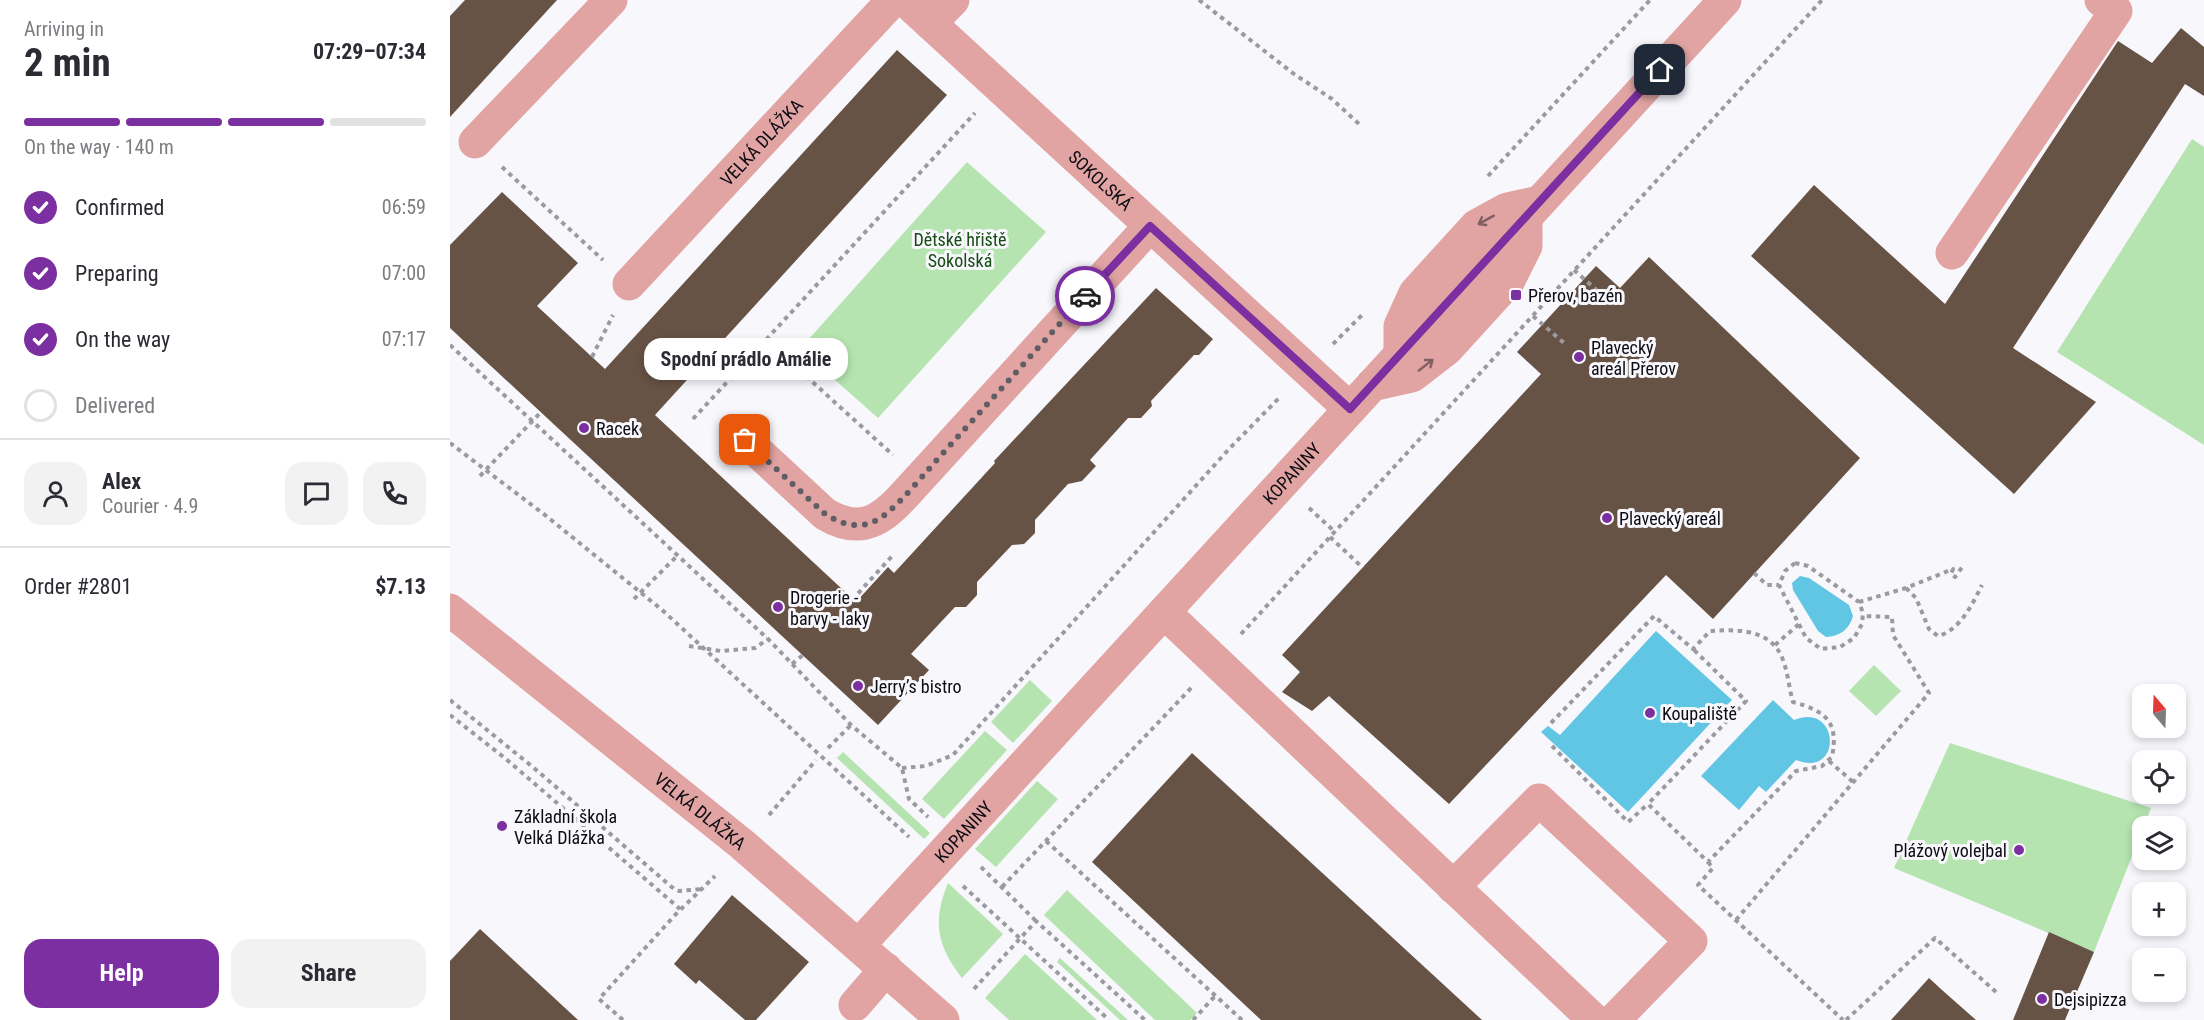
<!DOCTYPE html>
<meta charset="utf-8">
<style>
body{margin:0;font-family:"Roboto Condensed",sans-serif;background:#f2f2f3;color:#2b2b33;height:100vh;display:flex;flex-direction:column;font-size:22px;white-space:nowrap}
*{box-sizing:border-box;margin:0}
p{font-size:20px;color:#7c7c81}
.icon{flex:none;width:33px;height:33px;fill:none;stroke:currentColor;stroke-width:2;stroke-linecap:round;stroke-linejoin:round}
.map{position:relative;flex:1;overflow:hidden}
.sheet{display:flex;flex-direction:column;background:#fff;width:450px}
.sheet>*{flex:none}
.needle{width:39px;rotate:341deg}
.controls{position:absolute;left:1682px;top:684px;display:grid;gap:12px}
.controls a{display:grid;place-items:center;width:54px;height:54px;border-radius:12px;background:#fff;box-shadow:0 3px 9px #0003;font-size:30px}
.pin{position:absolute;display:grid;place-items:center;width:51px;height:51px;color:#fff;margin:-26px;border-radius:12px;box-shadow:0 3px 9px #0006}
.courier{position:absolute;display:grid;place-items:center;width:60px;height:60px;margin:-30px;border:4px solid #7b2fa1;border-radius:50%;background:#fff;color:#222;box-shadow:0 2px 8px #0007}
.bubble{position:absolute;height:42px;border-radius:18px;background:#fff;box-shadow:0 3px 9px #0003;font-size:20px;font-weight:700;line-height:42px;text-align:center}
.overview em{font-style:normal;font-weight:700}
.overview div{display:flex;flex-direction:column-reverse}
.overview{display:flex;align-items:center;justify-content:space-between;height:102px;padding:0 24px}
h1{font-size:39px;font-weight:700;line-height:45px}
.bar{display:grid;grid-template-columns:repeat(4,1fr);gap:9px 6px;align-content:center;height:72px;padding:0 24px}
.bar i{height:8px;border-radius:4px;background:#e1e1e2}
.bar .on{background:#7b2fa1}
.bar p{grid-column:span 4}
.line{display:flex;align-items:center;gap:15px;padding:0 24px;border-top:2px solid #e1e1e2}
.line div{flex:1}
.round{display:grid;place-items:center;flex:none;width:63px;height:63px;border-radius:18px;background:#f2f2f3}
ol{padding:0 24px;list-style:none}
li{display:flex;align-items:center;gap:18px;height:66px}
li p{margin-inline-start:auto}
li .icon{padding:6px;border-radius:50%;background:#7b2fa1;color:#fff;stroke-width:4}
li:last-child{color:#7c7c81}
li i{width:33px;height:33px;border:3px solid #e1e1e2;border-radius:50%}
.cta{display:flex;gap:12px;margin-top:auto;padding:12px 24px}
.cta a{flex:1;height:69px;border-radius:18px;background:#7b2fa1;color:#fff;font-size:24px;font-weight:700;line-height:69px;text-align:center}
.cta a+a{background:#f2f2f3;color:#2b2b33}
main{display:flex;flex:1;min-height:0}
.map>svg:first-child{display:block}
</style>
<main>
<section class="sheet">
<div class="overview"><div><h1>2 min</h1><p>Arriving in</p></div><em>07:29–07:34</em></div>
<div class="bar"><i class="on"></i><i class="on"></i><i class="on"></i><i></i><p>On the way · 140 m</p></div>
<ol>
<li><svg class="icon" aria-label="check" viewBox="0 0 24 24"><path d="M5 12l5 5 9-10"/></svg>Confirmed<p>06:59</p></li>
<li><svg class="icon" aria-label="check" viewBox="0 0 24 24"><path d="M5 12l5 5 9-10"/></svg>Preparing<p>07:00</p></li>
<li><svg class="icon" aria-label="check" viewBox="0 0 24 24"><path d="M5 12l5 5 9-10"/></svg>On the way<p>07:17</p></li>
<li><i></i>Delivered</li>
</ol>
<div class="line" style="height:108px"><a class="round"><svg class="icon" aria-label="person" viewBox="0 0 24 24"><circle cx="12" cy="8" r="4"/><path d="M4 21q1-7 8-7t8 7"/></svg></a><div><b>Alex</b><p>Courier · 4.9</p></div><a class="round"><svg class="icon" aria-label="chat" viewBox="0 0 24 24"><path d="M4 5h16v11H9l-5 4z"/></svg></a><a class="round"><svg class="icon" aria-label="phone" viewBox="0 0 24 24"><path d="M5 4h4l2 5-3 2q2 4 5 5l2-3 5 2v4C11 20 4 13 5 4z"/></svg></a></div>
<div class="line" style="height:78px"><div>Order #2801</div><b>$7.13</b></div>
<div class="cta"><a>Help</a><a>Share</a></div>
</section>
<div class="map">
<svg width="1754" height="1020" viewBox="0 0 1754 1020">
<rect width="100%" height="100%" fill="#f8f7fc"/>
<g fill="#b5e4b0">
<polygon points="1742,139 1754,147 1754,445 1607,352"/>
<polygon points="517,162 596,232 428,418 350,349"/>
<polygon points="1424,665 1451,691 1426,716 1399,691"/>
<polygon points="580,680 602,701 563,743 541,722"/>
<polygon points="535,731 557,750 494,819 472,799"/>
<polygon points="1500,743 1701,808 1694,826 1692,826 1692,831 1644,952 1444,868"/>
<polygon points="393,752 480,833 474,839 387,758"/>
<polygon points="587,781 608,799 546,867 525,849"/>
<path d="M498,883L553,934L512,978C487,946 482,921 498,883Z"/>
<polygon points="617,890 747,1013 740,1020 705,1020 594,915"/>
<polygon points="575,954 647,1020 559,1020 535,998"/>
<polygon points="610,958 678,1020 670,1020 607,962"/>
</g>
<g fill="#61c5e4">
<path d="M1350,576L1359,578L1399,605L1403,616C1399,630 1390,636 1376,637L1368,631L1343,590L1342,583Z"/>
<polygon points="1206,631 1282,700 1178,812 1091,732 1098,726 1110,735"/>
<path d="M1323,700L1344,720C1390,701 1393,779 1346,760L1316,792L1309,786L1289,810L1251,776Z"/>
</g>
<g fill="#675345">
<polygon points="15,0 107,0 0,117 0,16"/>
<polygon points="1731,28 1754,47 1754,96 1735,84 1563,348 1646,402 1564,494 1301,256 1364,185 1495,304 1668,41 1702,63"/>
<polygon points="447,50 497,95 205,415 406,602 438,567 444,573 545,463 544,461 706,288 763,339 749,355 744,355 701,401 702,406 691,418 678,418 640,460 646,466 632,481 618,484 585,520 585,533 574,544 562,545 527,582 527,595 516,607 505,607 461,654 479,670 428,725 0,328 0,245 52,192 128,263 87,306 155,369"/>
<polygon points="1199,257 1410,458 1263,619 1216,575 999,804 879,696 862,711 832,692 850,672 832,655 1091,374 1067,352 1146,266 1170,288"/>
<polygon points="742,753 1032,1020 811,1020 642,862"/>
<polygon points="282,895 359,962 306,1020 295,1020 249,980 246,984 224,964"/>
<polygon points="30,929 128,1020 0,1020 0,961"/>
<polygon points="1599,932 1644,952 1615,1020 1563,1020"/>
<polygon points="1479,978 1492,990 1526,1020 1441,1020"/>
</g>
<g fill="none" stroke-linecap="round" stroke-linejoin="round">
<g stroke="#9b9aa1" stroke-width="4" stroke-dasharray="4.5 4.5" stroke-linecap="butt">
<polyline points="749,0 844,74 882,99 909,124"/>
<polyline points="52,167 153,260"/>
<polyline points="1038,176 1200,0"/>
<polyline points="1124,270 1159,301"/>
<polyline points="1083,316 1114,343"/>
<polyline points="316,340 443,455"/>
<polyline points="883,344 914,313"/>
<polyline points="0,345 318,639 401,725 452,768 459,799 478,817"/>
<polyline points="142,357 163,315"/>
<polyline points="243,419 525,113"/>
<polyline points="0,443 95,515 211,609 459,837"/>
<polyline points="30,476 91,412"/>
<polyline points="859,508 885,532"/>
<polyline points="880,537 913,568"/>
<polygon points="1345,563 1358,566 1409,602 1413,613 1412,624 1404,638 1390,647 1371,649 1356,638 1329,585 1335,571"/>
<polyline points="1304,573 1317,585 1329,585"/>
<path d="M1456,588L1466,598L1479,629L1488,636C1510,630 1522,605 1532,585"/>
<polyline points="184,599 227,556"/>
<polyline points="402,600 444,554"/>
<polyline points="1409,602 1456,588 1503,569 1501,574 1505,577 1513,566"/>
<polyline points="791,634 1372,0"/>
<polyline points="1325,645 1349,624"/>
<polyline points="239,646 271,651 305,648 318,639"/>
<polyline points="342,664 353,655"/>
<polyline points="0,700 84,768 224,889 229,891 252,889"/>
<polyline points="0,715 56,759 230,909"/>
<path d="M1101,723L1204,616L1243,649L1260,631C1288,629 1322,629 1333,660C1338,673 1339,688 1343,702C1376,711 1389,722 1382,757L1372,766L1346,771L1258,862L1198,804L1296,701L1243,649"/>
<polyline points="1102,746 1178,822 1198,804"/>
<polyline points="378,748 401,725"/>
<polyline points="1379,761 1403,782"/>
<polyline points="452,768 476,766 503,755 779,449 831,396"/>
<polyline points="319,815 366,760"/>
<polyline points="596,841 792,1020"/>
<polyline points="1258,862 1263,868 1248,885 1393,1020"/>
<polyline points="531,867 586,921"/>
<polyline points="513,886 659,1020"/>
<polyline points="552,887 742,687"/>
<polyline points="1286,920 1479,693 1443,635 1442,617 1413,616"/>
<polyline points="524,989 586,921 695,1020"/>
<polyline points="173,1020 149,999 226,914 265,876"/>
<polyline points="743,1020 765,996"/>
<polyline points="1396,1020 1485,938 1546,992"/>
</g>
<g stroke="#e1a4a3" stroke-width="33">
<path id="s1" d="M455,0L900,409"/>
<polyline points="480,23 503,0"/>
<polyline points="25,142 161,0"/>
<polyline points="1502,253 1666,11 1651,0"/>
<path id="s2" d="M179,284L443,0"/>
<polyline points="950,354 950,326 965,293 1026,226 1057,209 1089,202"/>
<polyline points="922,385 962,376 997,349 1058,282 1076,246 1076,217"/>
<path d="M295,440L375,514C420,541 441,509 470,478L700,226"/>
<path id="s3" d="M0,610L293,845L493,1020"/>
<polyline points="714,612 1144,1020"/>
<polyline points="1003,887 1089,800 1241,941 1164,1020"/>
<path id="s4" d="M409,945L1275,0"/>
<polyline points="405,1005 436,969"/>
</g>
</g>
<defs><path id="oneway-shaft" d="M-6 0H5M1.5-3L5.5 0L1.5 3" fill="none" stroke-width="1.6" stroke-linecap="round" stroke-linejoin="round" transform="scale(1.5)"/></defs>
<g stroke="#815f62">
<use href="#oneway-shaft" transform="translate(1036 220) rotate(151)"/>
<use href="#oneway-shaft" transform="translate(976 365) rotate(-38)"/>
</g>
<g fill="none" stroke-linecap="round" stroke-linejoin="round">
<path stroke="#5f5e65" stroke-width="6" stroke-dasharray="0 10.8" d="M295,440L375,514C391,524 409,530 427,520C445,511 478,469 494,452C541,400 588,348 635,296"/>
<polyline stroke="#7b2fa1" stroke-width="8" points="635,296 700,226 900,409 1210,70"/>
</g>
<g fill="#7b2fa1" stroke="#f8f7fc" stroke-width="2">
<rect x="1060" y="289" width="12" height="12" rx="3"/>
<circle cx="1129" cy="357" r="6"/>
<circle cx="134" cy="428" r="6"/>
<circle cx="1157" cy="518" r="6"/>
<circle cx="328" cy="607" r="6"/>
<circle cx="408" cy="686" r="6"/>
<circle cx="1200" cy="713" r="6"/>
<circle cx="52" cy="826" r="6"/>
<circle cx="1569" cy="850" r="6"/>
<circle cx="1592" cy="999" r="6"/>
</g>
<g text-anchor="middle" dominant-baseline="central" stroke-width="6" stroke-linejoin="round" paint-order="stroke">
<g font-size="18" fill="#0c0b13" stroke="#f8f7fc">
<text stroke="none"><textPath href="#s2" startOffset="194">VELKÁ DLÁŽKA</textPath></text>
<text stroke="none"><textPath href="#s1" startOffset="266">SOKOLSKÁ</textPath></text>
<text stroke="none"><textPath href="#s4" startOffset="640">KOPANINY</textPath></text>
<text stroke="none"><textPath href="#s3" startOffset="321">VELKÁ DLÁŽKA</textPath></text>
<text stroke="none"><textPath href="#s4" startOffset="154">KOPANINY</textPath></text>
</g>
<g font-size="18" fill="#144c12" stroke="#f8f7fc">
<text x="510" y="239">Dětské hřiště<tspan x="510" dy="21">Sokolská</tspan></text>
</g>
<g font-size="18" fill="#0c0b13" stroke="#f8f7fc" text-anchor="start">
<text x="1078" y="295">Přerov, bazén</text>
<text x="1141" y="347">Plavecký<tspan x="1141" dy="21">areál Přerov</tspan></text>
<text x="146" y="428">Racek</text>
<text x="1169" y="518">Plavecký areál</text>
<text x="340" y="597">Drogerie -<tspan x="340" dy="21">barvy - laky</tspan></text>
<text x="420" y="686">Jerry’s bistro</text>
<text x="1212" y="713">Koupaliště</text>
<text x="64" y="816">Základní škola<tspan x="64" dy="21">Velká Dlážka</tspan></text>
<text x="1557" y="850" text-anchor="end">Plážový volejbal</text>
<text x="1604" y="999">Dejsipizza</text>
</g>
</g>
</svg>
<div class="controls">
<a><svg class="needle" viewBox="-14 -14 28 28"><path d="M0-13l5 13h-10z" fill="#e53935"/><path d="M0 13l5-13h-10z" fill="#7c7c81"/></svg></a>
<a><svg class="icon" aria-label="locate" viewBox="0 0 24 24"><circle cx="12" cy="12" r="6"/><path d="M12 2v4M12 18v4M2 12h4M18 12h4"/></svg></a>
<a><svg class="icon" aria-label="layers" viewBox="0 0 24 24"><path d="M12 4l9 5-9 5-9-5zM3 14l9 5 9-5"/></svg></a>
<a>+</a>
<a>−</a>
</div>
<div class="pin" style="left:295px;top:440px;background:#ea580c"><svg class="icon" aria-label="bag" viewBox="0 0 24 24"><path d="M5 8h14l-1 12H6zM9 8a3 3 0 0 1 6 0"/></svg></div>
<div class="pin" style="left:1210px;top:70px;background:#1f2937"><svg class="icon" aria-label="home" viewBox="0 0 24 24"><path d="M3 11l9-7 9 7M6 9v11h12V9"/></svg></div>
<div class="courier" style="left:635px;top:296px"><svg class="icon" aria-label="car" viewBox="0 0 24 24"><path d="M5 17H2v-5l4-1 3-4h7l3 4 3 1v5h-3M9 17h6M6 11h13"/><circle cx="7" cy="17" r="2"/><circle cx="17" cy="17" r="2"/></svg></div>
<div class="bubble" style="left:194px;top:338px;width:204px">Spodní prádlo Amálie</div>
</div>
</main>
